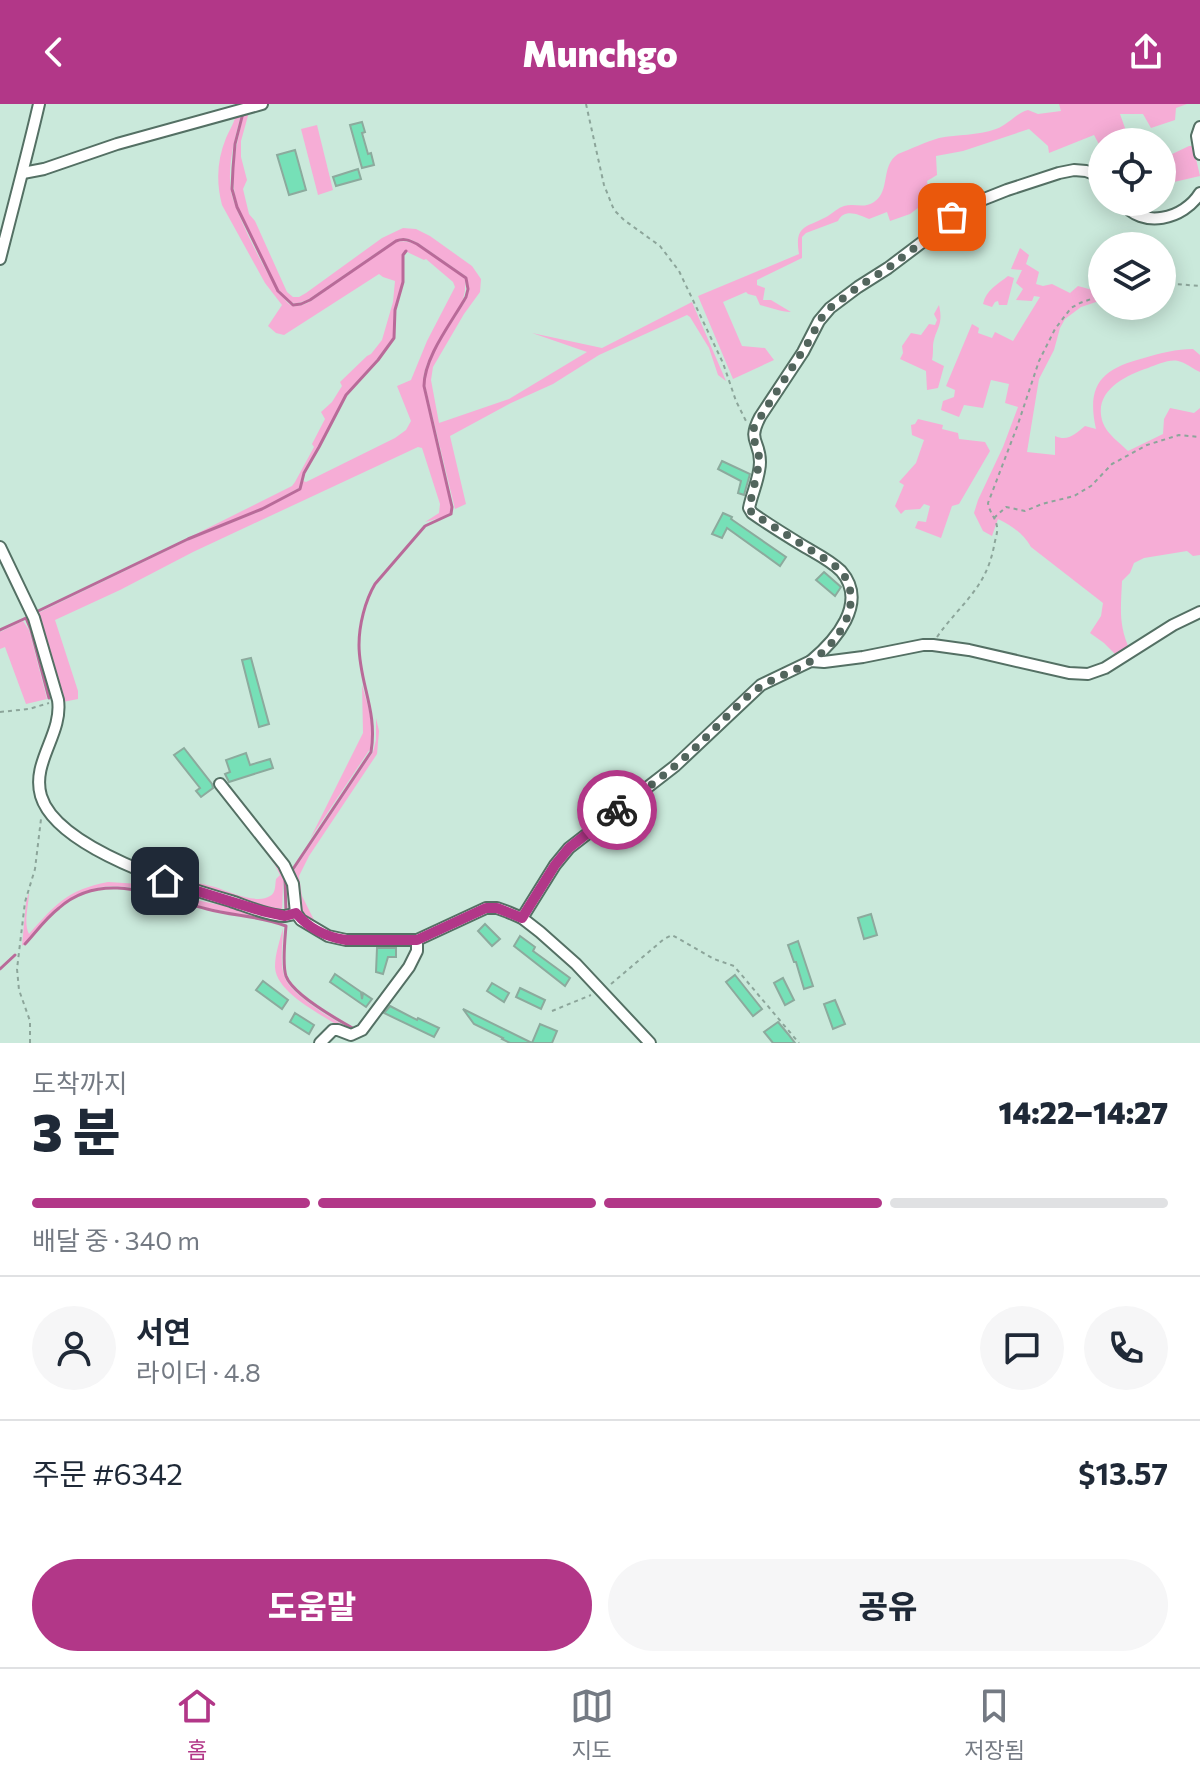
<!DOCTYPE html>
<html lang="ko">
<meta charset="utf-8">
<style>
body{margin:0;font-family:Commissioner,"Noto Sans KR",sans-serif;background:#f6f6f7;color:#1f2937;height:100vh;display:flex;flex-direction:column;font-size:30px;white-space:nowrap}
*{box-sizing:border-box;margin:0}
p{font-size:26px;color:#747a83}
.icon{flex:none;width:44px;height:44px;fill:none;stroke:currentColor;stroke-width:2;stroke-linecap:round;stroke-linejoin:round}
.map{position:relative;height:939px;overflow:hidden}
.side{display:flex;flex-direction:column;background:#fff;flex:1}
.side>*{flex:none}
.fabs{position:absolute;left:1088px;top:24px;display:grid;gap:16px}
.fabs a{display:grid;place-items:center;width:88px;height:88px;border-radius:50%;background:#fff;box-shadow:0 4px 20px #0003;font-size:40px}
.pin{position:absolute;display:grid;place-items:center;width:68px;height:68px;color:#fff;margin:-34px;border-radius:16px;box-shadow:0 4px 12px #0006}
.courier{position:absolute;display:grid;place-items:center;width:80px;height:80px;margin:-40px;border:6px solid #b23788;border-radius:50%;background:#fff;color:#222;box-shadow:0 2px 10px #0007}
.overview em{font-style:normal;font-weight:800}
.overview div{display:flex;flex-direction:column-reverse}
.overview{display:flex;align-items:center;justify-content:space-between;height:136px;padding:0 32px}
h1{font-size:52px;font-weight:800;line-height:60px}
.bar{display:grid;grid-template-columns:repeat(4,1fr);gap:12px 8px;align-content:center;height:96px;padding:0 32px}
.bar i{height:10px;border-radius:6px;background:#e0e1e3}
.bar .current{background:#b23788}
.bar p{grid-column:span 4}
.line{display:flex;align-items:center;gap:20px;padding:0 32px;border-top:2px solid #e0e1e3}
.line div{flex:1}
.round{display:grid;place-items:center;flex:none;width:84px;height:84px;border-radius:42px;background:#f6f6f7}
.primary-button{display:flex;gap:16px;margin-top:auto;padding:16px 32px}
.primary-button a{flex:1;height:92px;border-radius:48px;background:#b23788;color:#fff;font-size:32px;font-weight:800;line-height:92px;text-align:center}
.primary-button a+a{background:#f6f6f7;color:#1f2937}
header{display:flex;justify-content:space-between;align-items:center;height:104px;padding:0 32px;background:#b23788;color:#fff;font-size:36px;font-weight:800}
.tab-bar{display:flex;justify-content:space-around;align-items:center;height:112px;border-top:2px solid #e0e1e3;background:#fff;font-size:22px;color:#747a83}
.tab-bar a{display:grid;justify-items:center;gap:4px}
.tab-bar .current{color:#b23788}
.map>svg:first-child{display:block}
</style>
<header><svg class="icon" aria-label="back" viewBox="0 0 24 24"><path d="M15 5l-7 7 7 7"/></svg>Munchgo<svg class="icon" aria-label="share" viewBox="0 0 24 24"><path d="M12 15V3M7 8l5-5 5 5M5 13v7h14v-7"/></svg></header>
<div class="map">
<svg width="1200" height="939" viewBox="0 0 1200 939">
<rect width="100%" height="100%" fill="#cae9db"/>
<g fill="#f6add6">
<path d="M1059,0H1187L1176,4L1175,16L1151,24L1143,10H1120L1130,38H1102V46L1094,31L1049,49L1048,42L1029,25L963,47L936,52L937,71L927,77L930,95L910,110L890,117L887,108L869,115C858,110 844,104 838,117L806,129L802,133V154L757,176V181L765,184L763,196H771L791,208C780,208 770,203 760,201L756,192L748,190L746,188L723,198L742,242L765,244L774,256L733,275L698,192L799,150C794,120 807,124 828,112C834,108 838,104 844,102C855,99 864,105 874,98C891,87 880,62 898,50C911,45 925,38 939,34C958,30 977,32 996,25C1009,20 1016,9 1028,6L1038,10L1061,7Z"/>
<path d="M242,7C235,33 227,61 231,88C234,105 278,199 293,202C299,203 306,200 311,197L396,138C417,132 449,162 465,175C470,213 422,242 423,282L451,403L450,409L444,413L425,418L439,409L440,400L423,347L422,344L418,343L193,448L120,486L55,516L78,587V595L63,598L36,510L189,436L263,406L301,385L303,377L306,378L395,334L406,326L411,317L397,282L411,276L427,237L455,183L453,178L426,155L424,156L405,147L402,150V178L394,206L393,233L377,255L345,291L318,343L303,368L299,384L262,404L188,434L292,382L295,378L314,343L312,340L325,315L321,308L332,298L342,282L340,278L367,252L371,250L382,236L393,198L395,177L383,173L379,170L284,231L276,229L268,222L282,201L265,179L222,101C216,78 217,56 226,34C230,25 235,18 236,9Z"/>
<path d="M249,8L241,37V53L247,76L243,85L249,110L255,117L287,188L293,193H299L306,189L382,134L403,124L416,125L430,132L472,162L481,175L480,188L464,210L433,263L431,276L439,319L509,295L587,248L532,229L602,244L692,198L726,277L718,271L709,244L690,213L687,211L599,251L553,280L511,299L450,332L466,400L455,405L425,281C424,256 454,217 467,194L469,185L467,173L418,139C409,134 404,133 395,136L309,195C292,203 291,199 279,186C266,160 236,111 234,84C232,58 238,34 244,9Z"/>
<polygon points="317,21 333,86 318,91 301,25"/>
<polygon points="1189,42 1193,42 1200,72 1174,78 1163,62 1168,52"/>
<path d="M1020,144L1029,151L1026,160L1039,168L1036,180L1043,182L1052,180L1070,189L1078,182L1096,187L1102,185V196L1081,203L1065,215L1060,224L1054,246L1039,275L1027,348L1055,351V332C1068,338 1075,330 1085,322L1096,325C1086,280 1102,265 1144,254C1160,249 1177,245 1193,245L1200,251V268C1193,265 1185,258 1178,257C1169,255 1156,261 1148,264C1124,272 1092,288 1103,319C1107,330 1120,339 1128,347L1163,330L1164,315L1170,304L1194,309L1200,304V451L1193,452L1187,447L1144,454L1134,459L1130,469L1122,477C1121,503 1118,521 1130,546L1118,553L1104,539L1090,529L1101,512L1103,499L1031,443C1023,429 1012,422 998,415L992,432L983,427L974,409L978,396L1003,343L1018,303L1005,299L1009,280L991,276L983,304L964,301L959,313L941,306L943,297L954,293L955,286L946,282L972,220L979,224L978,229L992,234L995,228L1013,237L1040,193L1034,192L1032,197L1016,196L1023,185L1016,179L1022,166L1011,165Z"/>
<path d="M1008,172L1014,174L1007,201H999L998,197L995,198L992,203L983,200C986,186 998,180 1008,172Z"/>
<path d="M939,201C944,223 935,224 933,242C933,247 933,251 932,256L944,262L938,284L927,286L926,267L900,255L903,249L902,242L911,229L921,231L929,220L935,221L937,216L934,210Z"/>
<polygon points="918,315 943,321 942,325 958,329 959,335 985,338 990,347 959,400 952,402 941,434 915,424 918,417 926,418 930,402 924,400 920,405 905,406 901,410 895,402 904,381 899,378 916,359 924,336 912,331 911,321 915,320"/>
<polygon points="23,517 29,526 47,595 26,600 5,543 0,545 0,528"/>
<path d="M362,581C368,602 375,623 370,645L310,735L363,629Z"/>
<path d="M376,614L379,627L377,650L309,752L299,772L302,792L317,822C297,809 298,789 293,768L373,648L376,636Z"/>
<path d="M256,730L288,773L292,808L288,810V785L285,777L283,779L282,808L171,775C186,776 200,779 215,783C228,787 257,801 270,792C276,789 275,781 276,775L280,771L275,761L253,731Z"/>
<path d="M108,778L140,780L173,791L215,800L248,805L285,817V819C261,814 237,810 213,805C171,796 123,770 81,789C56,800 40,823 22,842L26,798L29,788C29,801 23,819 29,830C56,800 67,786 108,778Z"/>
<path d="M283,824C283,839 279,860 285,874C292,892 337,918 354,927L333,924L334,919C315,907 276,887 275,863C275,850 280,836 283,824Z"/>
</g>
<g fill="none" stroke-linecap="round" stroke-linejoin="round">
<g stroke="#b96a99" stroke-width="3">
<path d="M243,9L235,40L233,64L232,85L237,103L278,187L293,201L301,200L310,196L396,137C404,134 409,136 417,140L466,174L468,185L466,193C452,218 424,253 424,282L452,403L451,410L425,422L375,480C365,497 359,521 359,541C359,579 378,607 371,648L293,765"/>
<polyline points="36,508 188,435 262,405 300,385 304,369 319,343 346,291 378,256 394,234 395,206 403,178 403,151 406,147"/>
<polyline points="0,526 26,514 31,526 49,594"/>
<polyline points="285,777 286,808"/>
<path d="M25,840C36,828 46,814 59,804C103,765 158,793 207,805C233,812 261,812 286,822C285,835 282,860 286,872C293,891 338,916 356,926"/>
<polyline points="0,865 15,851"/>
</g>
</g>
<g fill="#76e0b7" stroke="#8caa9d" stroke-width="2">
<polygon points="362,18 365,28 362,29 368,50 371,49 374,61 362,64 350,21"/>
<polygon points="295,46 306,86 289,91 277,51"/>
<polygon points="358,65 361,75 336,82 333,73"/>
<polygon points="722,357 750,370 744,391 738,389 741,377 718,365"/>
<polygon points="723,409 732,413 731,415 786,453 780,462 727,424 722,434 712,430"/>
<polygon points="824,468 841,483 835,492 816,476"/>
<polygon points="251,554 269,620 259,623 242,556"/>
<polygon points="184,644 212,680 213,684 201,693 196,687 200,684 174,651"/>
<polygon points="246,649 250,661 270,655 273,664 229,678 225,670 230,668 226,656"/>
<polygon points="871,810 877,831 864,835 858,814"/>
<polygon points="485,820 500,835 492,842 478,827"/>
<polygon points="520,832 535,843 533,847 570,874 565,882 514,842"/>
<polygon points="798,837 813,882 804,885 796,858 794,858 788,841"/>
<polygon points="377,844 396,844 396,853 388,853 383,870 376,868"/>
<polygon points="335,870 361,888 362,895 363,889 372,895 366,903 330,878"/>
<polygon points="735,871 762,905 753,912 726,878"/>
<polygon points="783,874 794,896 785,901 774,879"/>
<polygon points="263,877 288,896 282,905 256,886"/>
<polygon points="492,879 509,889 504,898 487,887"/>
<polygon points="520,884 545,896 541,905 516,893"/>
<polygon points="835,896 845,920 833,925 824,900"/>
<polygon points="390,902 417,916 418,914 439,924 434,933 384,909"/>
<polygon points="463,905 532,939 540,920 557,927 552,939 510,939 502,935 503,934 474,920"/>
<polygon points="295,909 314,921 309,930 290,918"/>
<polygon points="778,918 788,930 795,939 773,939 764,928"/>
</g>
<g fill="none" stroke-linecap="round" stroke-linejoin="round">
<defs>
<g id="minor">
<polyline points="1200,23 1197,32 1200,50"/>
<polyline points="23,69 44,65 117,40 262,0"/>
<path d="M1122,98C1142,126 1184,115 1200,89"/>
<path d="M0,155C13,103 27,52 39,0"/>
<path d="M0,443L34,514L58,596C63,630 31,658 41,692C57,745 182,783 231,797C246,802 269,812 284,812C285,812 295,810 296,809"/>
<path d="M811,557C835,537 869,499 841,467C831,457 817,450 805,443C787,432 769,421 752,409L749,404C752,389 760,373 760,358C760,336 747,338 760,313L803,248L819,217L830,204L858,183L888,164L941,124L959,105L1007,86L1059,69L1074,66L1086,67L1102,73"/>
<polyline points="220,680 284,761 293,780 296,809 301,816 328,832 346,836 417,836 486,804 497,804 508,808 522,814 540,828 576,860 650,939"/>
<polyline points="522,814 555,761 569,744 675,662 761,581 811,557 824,558 863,553 923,541 933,541 969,546 1069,569 1088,570 1105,564 1173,521 1200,508"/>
<polyline points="320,939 333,926 338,926 351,931 362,926 409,863 417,847 417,836"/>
</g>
</defs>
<use href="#minor" stroke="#547064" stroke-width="14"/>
<g stroke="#8ca59a" stroke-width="2" stroke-dasharray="4 4" stroke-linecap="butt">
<polyline points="586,0 604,81 614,106 624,116 660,142 679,167 723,259 736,297 747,319"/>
<polyline points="1162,182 1175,180 1200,182"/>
<polyline points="994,414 1006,403 1025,407 1042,400 1074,392 1091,382 1112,360 1147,341 1179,331 1200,333"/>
<path d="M937,533C960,500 986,485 994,442C995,436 998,428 997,423C996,414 989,408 988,399L1017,323L1039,257L1055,225L1071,204L1080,199L1102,191"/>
<polyline points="0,608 29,605 49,599"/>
<polyline points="611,880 664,835 672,831 714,855 734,862 799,939"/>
<polyline points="552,907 591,891"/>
<polyline points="30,939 30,917 19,886 17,865 25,798 35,765 41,715"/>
</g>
<use href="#minor" stroke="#fff" stroke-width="10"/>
</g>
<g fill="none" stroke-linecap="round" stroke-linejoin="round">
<path stroke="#52655d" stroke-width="8" stroke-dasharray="0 14.4" d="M617,706C637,692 657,677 676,661C701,640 723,615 747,593C768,574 789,571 811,557C836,541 863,503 845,473C842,468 837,464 833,460L752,409L749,404L760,356L753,332L754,323L811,234L819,217L830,204L858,183L888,164L941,124L952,113"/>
<path stroke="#b23788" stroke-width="10" d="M165,777L262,807L285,812L296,809C308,824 327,833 346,836H417L486,804H497L522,814L555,761L569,744L617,706"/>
</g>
</svg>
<div class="fabs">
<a><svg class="icon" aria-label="locate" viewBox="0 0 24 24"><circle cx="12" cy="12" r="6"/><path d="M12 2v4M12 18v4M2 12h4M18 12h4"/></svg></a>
<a><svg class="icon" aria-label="layers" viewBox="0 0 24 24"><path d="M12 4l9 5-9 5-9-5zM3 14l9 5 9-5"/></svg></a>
</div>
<div class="pin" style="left:952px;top:113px;background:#ea580c"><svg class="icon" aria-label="bag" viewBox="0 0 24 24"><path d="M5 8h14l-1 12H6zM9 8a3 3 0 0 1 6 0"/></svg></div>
<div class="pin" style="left:165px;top:777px;background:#1f2937"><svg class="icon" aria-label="home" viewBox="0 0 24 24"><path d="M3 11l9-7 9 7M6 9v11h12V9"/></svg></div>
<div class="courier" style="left:617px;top:706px"><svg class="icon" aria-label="bike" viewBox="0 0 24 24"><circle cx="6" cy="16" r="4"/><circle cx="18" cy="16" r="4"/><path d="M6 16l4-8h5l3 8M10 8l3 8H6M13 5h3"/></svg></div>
</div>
<section class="side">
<div class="overview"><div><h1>3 분</h1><p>도착까지</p></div><em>14:22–14:27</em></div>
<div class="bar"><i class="current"></i><i class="current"></i><i class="current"></i><i></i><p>배달 중 · 340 m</p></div>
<div class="line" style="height:144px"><a class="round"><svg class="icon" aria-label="person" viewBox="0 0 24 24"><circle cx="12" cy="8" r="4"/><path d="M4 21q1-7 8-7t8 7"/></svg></a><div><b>서연</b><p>라이더 · 4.8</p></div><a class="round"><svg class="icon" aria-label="chat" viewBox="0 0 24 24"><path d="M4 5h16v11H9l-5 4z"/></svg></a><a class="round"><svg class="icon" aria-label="phone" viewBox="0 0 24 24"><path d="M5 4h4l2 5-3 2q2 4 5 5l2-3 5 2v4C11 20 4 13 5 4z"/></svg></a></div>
<div class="line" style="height:104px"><div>주문 #6342</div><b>$13.57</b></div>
<div class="primary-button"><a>도움말</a><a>공유</a></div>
</section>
<nav class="tab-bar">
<a class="current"><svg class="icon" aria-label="home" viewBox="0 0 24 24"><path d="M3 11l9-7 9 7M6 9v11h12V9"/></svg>홈</a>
<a><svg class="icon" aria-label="map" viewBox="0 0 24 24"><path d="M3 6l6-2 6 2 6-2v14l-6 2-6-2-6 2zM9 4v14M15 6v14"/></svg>지도</a>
<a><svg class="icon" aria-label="saved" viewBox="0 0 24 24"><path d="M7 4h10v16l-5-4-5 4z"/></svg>저장됨</a>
</nav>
